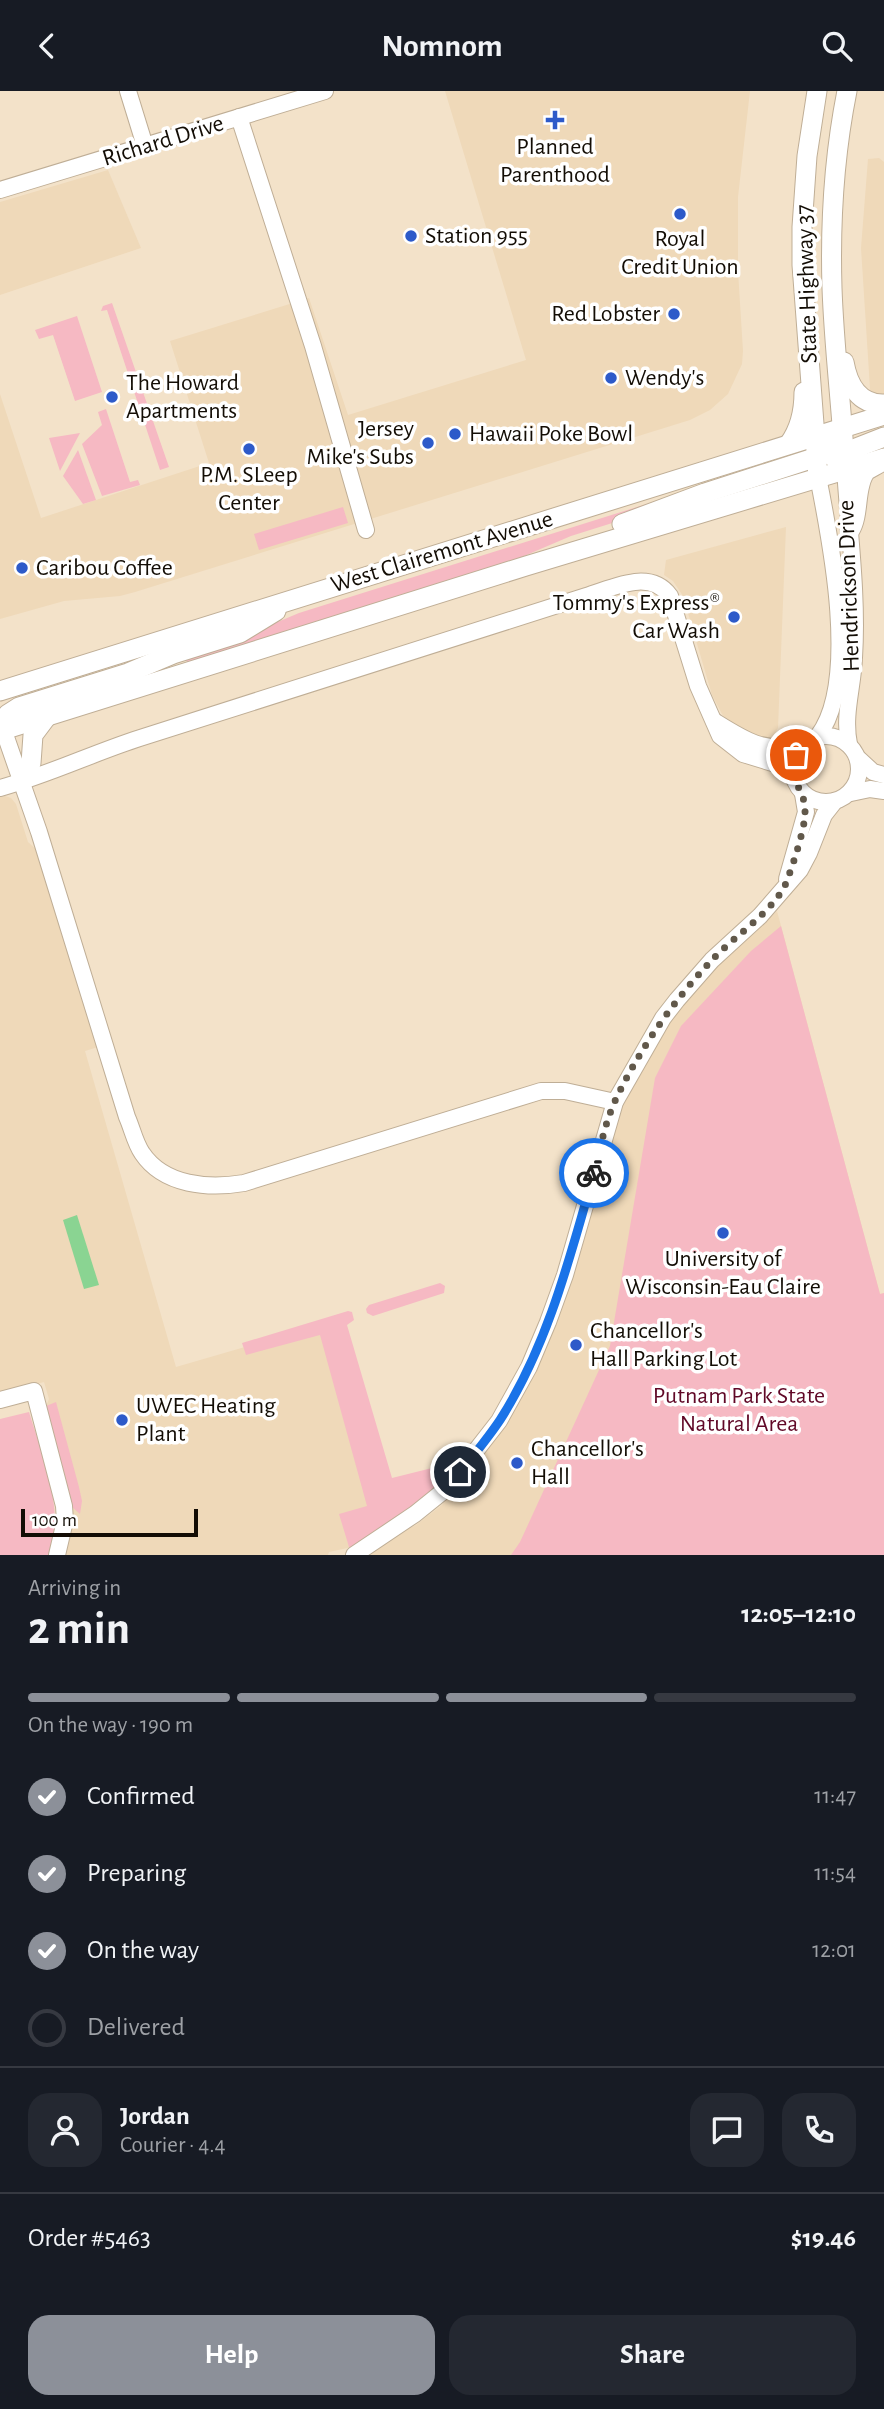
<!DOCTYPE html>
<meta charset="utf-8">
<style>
body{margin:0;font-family:"Alegreya Sans",sans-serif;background:#242831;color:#f1f3f6;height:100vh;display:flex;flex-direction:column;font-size:26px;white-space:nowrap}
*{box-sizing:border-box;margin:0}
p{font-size:23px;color:#9ea1a6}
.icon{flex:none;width:38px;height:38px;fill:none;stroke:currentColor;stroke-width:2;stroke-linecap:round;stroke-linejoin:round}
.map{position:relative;height:1464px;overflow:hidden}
.details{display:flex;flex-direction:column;background:#171b24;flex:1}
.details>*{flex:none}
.scale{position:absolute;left:21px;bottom:18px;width:177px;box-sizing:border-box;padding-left:7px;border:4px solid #130d05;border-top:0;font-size:19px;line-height:24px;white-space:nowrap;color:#130d05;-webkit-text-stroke:5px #fff;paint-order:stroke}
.pin{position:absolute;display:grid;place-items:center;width:60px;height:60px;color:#fff;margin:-30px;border:4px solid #fff;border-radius:50%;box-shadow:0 2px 7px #0007}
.courier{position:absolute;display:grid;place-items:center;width:70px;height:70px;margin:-35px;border:5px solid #1a73e8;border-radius:50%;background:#fff;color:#222;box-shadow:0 2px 9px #0007}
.headline em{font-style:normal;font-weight:600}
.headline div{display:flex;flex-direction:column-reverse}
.headline{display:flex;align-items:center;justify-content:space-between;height:119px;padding:0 28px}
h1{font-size:46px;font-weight:600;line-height:52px}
.bar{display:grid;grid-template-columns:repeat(4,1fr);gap:10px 7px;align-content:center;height:84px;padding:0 28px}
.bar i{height:9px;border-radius:5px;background:#363941}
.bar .active{background:#8c9099}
.bar p{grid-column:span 4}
.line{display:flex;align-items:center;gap:18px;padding:0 28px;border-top:2px solid #363941}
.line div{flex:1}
.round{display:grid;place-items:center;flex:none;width:74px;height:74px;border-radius:21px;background:#242831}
ol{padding:0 28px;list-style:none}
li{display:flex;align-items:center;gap:21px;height:77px}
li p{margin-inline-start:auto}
li .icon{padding:7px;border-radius:50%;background:#8c9099;color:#fff;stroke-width:4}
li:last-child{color:#9ea1a6}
li i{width:38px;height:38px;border:4px solid #363941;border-radius:50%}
.primary-button{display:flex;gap:14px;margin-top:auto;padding:14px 28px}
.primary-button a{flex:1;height:80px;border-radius:21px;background:#8c9099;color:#fff;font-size:28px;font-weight:600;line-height:80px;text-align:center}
.primary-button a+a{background:#242831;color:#f1f3f6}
header{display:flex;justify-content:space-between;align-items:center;height:91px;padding:0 28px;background:#171b24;font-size:32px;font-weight:600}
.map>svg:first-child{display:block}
</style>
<header><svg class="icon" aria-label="back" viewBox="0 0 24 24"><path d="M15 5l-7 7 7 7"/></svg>Nomnom<svg class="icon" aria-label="search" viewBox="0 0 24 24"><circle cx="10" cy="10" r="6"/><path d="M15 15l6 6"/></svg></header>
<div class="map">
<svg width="884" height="1464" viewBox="0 0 884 1464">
<rect width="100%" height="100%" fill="#f3e2c9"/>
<g fill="#efd9b9">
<polygon points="445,0 750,0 738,106 738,180 743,260 742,273 728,303 710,319 690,329 135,501 120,505 64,510 0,528 0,303 41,427 209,372 170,250 309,207 348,324 526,269"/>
<polygon points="879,67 884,71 884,310 871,313 861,157 868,68"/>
<polygon points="108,79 141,157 0,204 0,111"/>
<polygon points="786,436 778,637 769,652 734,637 722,623 712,604 683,505 673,490 664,484 666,469"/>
<polygon points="5,705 11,707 16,713 28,751 38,760 98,956 85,960 176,1276 337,1229 395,1430 352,1456 329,1461 328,1464 66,1464 73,1433 71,1410 46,1315 49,1308 44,1291 0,1303 0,706"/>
<polygon points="777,820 880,1203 884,1202 884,1464 369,1464 397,1443 416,1434 442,1414 454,1395 510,1322 620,1017 669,931 685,911 722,871"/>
</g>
<g fill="#f6b9c3">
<polygon points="112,212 169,376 160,379 107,219 101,220 103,215"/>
<polygon points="77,225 102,301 75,310 53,244 39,248 35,239"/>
<polygon points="106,318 130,391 138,389 140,394 102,405 82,353 102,334 98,321"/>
<polygon points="80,342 60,380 49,347"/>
<polygon points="78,359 96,409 83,413 63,385"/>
<polygon points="653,411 654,415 625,428 571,445 510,471 187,571 184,565 240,547 299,522"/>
<polygon points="343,416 348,432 259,459 254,443"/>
<polygon points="781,835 880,1203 884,1202 884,1464 511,1464 520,1451 610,1255 655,987 681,935 751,860"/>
<polygon points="440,1192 445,1195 444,1202 373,1225 367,1222 366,1218 369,1214"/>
<polygon points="348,1220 352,1221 354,1229 347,1234 392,1387 432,1377 435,1397 413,1417 352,1456 349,1456 339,1423 367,1415 320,1244 246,1264 242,1252"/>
<polygon points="56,1311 79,1396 82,1410 80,1423 72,1416 46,1315"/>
<path d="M29,1321C43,1367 64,1416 51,1464H0V1328Z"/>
</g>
<polygon fill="#8ad492" points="77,1124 99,1194 84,1198 63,1129"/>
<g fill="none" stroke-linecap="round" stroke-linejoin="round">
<defs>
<g id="minor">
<polyline points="128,0 145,55"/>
<polyline points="239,26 313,255 366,439"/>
<polyline points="0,99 325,0"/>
<path d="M845,378C849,441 858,505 854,567C853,596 843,624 849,653"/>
<path d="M0,629L39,741L127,1026C132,1037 135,1052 142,1062C164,1095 209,1098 244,1092L541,1000H565L615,1011"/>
<path d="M714,630C746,650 762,661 800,655"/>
<circle cx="826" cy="678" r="33"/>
<path d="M818,645C859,591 831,451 818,386"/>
<polyline points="859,668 873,681 884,684"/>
<path d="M0,697C48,684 93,662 140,647C289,599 438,552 586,505C613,497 650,477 670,505L698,595L720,645L743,663L779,674L793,687"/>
<polyline points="851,702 870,698 884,700"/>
<polyline points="787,788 806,721 803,703"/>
<polyline points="0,1309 34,1300 64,1415 65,1430 57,1464"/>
<polyline points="354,1464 415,1423 446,1398 499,1330 529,1276 548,1231 565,1184 615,1011 663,927 677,909 712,869 760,825 800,779 809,762 824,724 835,710"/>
</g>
<g id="major">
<polyline points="817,0 807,65 802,136 802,174 818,386"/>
<path d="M844,271C848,294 859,314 884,313"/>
<path d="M789,353C800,338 804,319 804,301"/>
<polyline points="833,366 884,346"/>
<path d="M845,378C842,318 834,257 832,197C830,131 834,65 847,0"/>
<polyline points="622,433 705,402 817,366 833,353 844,335"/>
<path d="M850,439C860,423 854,394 866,380C870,377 877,374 881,371"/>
<polyline points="0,600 884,324"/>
<polyline points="3,639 8,623 19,616 128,582 173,563 240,542 276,520"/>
<polyline points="0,640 526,475 884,367"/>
<polyline points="23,691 31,672 33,644 48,624"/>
</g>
</defs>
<use href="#minor" stroke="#bfae96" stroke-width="18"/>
<use href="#major" stroke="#bfae96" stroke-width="21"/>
<use href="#minor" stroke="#fff" stroke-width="16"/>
<use href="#major" stroke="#fff" stroke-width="19"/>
</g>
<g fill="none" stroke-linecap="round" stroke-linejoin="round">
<path stroke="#61584a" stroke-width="7" stroke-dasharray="0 12.6" d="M594,1082C600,1058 605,1032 615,1010C639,959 673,910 712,869C733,846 774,820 786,792C792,777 806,735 805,720C805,695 787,693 796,664"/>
<path stroke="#1a73e8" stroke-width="9" d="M460,1381C474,1364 488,1347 500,1329C548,1254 570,1166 594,1082"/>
</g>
<g fill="#2d5ac9" stroke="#fff" stroke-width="2.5">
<path d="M551.5 18.5h7v7h7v7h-7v7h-7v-7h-7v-7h7z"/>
<circle cx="680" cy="123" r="7"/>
<circle cx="411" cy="145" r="7"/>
<circle cx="674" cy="223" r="7"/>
<circle cx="611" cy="287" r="7"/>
<circle cx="112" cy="306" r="7"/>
<circle cx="455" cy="343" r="7"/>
<circle cx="428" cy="352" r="7"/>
<circle cx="249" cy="358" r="7"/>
<circle cx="22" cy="477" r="7"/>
<circle cx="734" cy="526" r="7"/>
<circle cx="723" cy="1142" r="7"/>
<circle cx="576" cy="1254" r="7"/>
<circle cx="122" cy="1329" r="7"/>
<circle cx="517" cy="1372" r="7"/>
</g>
<g text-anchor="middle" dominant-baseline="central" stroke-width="7" stroke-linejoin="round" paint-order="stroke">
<g font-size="24" fill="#130d05" stroke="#fff">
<text transform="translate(163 50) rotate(-17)">Richard Drive</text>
<text transform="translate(807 193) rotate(-92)">State Highway 37</text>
<text transform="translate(442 461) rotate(-17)">West Clairemont Avenue</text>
<text transform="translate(849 495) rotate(-92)">Hendrickson Drive</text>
</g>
<g font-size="24" fill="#130d05" stroke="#fff" text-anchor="start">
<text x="555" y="56" text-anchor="middle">Planned<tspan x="555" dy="28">Parenthood</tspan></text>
<text x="425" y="145">Station 955</text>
<text x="680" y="148" text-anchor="middle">Royal<tspan x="680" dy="28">Credit Union</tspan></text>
<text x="660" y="223" text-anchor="end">Red Lobster</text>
<text x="625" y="287">Wendy's</text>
<text x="126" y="292">The Howard<tspan x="126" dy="28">Apartments</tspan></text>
<text x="414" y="338" text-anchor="end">Jersey<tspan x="414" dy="28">Mike's Subs</tspan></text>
<text x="469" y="343">Hawaii Poke Bowl</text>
<text x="249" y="384" text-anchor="middle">P.M. SLeep<tspan x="249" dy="28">Center</tspan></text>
<text x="36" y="477">Caribou Coffee</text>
<text x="720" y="512" text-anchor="end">Tommy's Express®<tspan x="720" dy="28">Car Wash</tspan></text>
<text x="723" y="1168" text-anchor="middle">University of<tspan x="723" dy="28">Wisconsin-Eau Claire</tspan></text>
<text x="590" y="1240">Chancellor's<tspan x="590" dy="28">Hall Parking Lot</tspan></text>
<text x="136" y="1315">UWEC Heating<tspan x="136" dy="28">Plant</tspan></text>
<text x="531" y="1358">Chancellor's<tspan x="531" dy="28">Hall</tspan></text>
</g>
<g font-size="24" fill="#600827" stroke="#fff">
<text x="739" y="1305">Putnam Park State<tspan x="739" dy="28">Natural Area</tspan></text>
</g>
</g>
</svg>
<div class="scale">100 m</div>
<div class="pin" style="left:796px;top:664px;background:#ea580c"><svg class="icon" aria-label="bag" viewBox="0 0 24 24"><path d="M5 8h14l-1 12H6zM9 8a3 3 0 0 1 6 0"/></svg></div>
<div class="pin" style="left:460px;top:1381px;background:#1f2937"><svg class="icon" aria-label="home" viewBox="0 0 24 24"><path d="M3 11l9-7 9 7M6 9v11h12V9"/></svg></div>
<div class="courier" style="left:594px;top:1082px"><svg class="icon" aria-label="bike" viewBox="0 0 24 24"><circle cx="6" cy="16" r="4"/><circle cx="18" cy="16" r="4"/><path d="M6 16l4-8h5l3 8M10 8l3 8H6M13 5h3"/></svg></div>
</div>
<section class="details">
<div class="headline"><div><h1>2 min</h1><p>Arriving in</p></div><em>12:05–12:10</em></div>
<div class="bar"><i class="active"></i><i class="active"></i><i class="active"></i><i></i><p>On the way · 190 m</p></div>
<ol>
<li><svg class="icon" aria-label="check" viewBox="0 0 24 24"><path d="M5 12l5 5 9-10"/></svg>Confirmed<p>11:47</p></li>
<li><svg class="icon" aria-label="check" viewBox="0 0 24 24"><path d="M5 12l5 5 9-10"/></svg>Preparing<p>11:54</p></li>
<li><svg class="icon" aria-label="check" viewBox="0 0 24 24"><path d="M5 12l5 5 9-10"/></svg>On the way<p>12:01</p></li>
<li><i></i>Delivered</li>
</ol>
<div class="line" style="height:126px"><a class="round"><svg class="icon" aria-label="person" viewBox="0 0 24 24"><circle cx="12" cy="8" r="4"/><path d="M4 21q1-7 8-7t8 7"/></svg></a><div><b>Jordan</b><p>Courier · 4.4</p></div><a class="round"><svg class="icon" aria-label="chat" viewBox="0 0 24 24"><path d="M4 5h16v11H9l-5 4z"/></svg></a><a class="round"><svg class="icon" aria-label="phone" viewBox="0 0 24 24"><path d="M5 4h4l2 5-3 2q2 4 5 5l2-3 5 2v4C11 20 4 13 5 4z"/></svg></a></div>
<div class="line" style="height:91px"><div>Order #5463</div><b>$19.46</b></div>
<div class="primary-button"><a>Help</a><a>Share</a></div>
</section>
